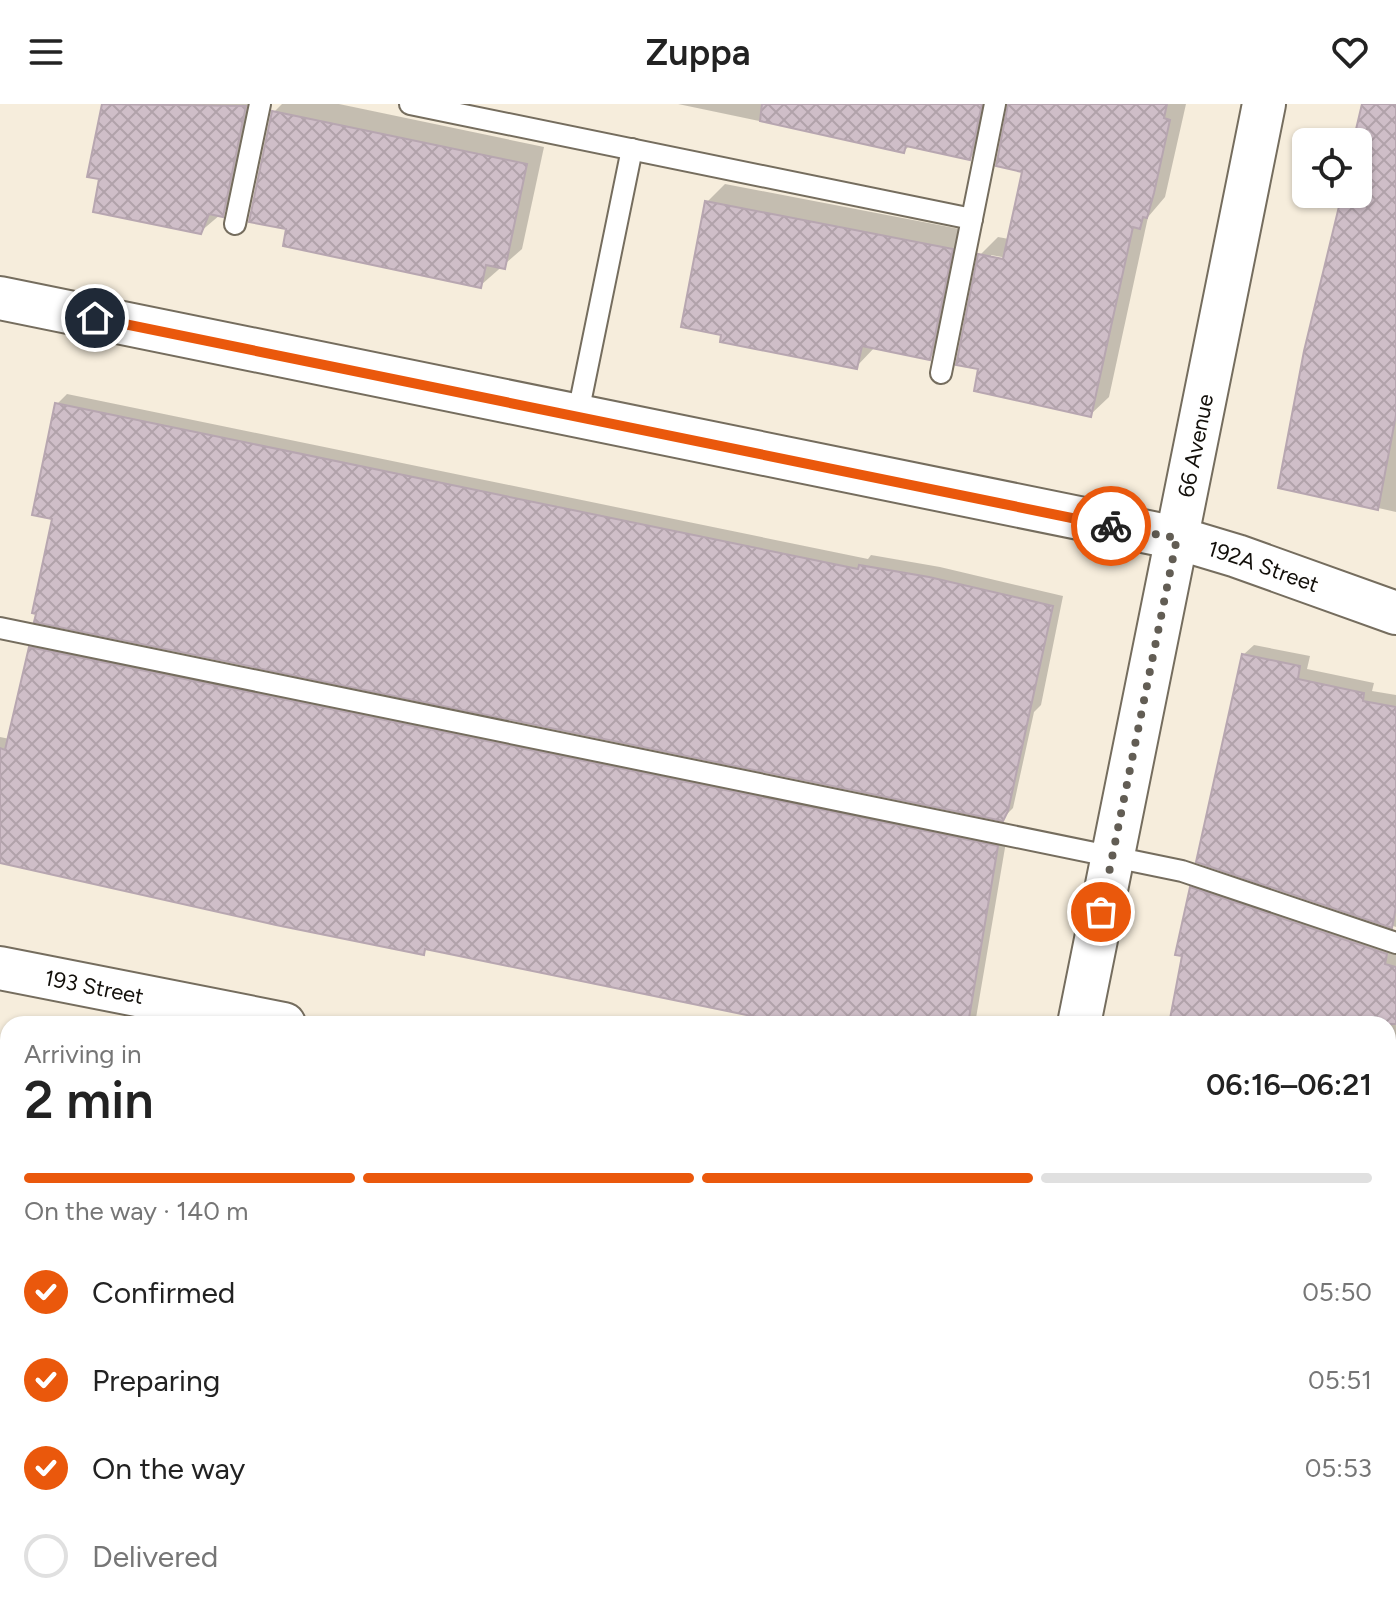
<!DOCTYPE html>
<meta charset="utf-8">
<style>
body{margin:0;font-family:Figtree,sans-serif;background:#f6f6f6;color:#222;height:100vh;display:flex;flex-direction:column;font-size:30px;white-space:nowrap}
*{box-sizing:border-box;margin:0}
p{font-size:26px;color:#767676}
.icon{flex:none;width:44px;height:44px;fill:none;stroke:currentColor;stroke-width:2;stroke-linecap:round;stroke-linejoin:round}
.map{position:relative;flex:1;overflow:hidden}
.drawer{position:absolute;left:0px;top:912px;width:1396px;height:600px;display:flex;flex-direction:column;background:#fff;border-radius:24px 24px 0 0;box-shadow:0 2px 6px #0004}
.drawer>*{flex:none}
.tools{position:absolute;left:1292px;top:24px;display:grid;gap:16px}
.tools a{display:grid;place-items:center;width:80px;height:80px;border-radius:12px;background:#fff;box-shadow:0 2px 6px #0004;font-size:40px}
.pin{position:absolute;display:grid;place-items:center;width:68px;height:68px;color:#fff;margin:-34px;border:4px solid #fff;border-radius:50%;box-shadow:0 2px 8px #0007}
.courier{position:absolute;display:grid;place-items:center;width:80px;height:80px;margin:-40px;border:6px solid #ea580c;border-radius:50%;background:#fff;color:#222;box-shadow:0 2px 10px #0007}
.head em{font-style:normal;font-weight:600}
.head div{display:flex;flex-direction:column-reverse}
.head{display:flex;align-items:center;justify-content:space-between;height:136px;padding:0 24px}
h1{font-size:52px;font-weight:600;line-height:60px}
.bar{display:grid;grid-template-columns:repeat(4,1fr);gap:12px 8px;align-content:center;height:96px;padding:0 24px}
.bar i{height:10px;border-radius:6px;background:#e0e0e0}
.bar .on{background:#ea580c}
.bar p{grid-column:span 4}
ol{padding:0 24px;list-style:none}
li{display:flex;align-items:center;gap:24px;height:88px}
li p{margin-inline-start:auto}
li .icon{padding:8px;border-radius:50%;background:#ea580c;color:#fff;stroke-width:4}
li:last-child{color:#767676}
li i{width:44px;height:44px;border:4px solid #e0e0e0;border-radius:50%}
header{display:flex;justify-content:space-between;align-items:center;height:104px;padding:0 24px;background:#fff;font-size:36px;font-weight:600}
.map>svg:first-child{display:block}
</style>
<header><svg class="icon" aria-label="menu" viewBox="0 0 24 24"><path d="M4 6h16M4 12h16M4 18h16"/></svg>Zuppa<svg class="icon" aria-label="heart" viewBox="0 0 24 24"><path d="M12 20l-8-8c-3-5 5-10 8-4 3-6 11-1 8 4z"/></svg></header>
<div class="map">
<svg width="1396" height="1512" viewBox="0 0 1396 1512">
<defs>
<pattern id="park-tufts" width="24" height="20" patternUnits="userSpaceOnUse" patternTransform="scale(2)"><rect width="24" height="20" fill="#d1dfcc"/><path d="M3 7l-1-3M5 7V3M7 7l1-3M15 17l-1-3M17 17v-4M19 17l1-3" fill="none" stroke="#b2beae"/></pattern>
<pattern id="building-cross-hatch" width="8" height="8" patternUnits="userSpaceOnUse" patternTransform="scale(2)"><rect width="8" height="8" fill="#cfbec8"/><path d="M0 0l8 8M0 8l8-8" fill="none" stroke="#b1a2aa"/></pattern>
</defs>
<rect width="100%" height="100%" fill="#f6eddc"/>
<polygon fill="url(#park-tufts)" points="1388,1194 1396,1196 1396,1512 1004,1512 1006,1504 1388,1504"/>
<g fill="#0003" fill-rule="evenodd">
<polygon points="104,0 260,0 241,93 200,128 102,74 89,71"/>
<polygon points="282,0 339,0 544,43 522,145 481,181 289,124 274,8"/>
<polygon points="678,0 995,0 988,36 970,54 910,41 904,47"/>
<path d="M1010,0H1186L1165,93L1148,113L1109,293L1090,311L981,263L980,151L998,133L1009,135L1025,66ZM991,151L1013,155L1012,159L991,155Z"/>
<polygon points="1364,0 1396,0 1396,408 1281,382 1343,90 1358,90 1358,38 1355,38"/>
<polygon points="725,80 970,127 948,235 930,253 875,243 856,263 707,98"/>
<polygon points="67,290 868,455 871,451 940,463 1063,492 1041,601 1034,608 1013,704 1002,715 55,414 57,300"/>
<polygon points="41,534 1007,732 975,920 789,920 428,844 423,849 0,758 0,633 10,635 30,544"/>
<polygon points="1254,541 1310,552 1307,565 1374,579 1372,587 1396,591 1396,823 1198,757 1243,551"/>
<polygon points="1202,774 1396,839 1396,1064 1388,1062 1388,920 1171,920 1185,851 1192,784"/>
<polygon points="0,953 8,954 8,1181 0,1180"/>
<polygon points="0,1188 8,1195 8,1431 0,1429"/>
<polygon points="350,1504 604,1504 611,1512 393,1512"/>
<polygon points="622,1504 859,1504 857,1512 621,1512"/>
</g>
<g fill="url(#building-cross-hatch)" stroke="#b7a6b0" stroke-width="2">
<polygon points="102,0 246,2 223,113 209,110 201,130 93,108 99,75 87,73"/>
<polygon points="762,0 982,0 970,56 906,42 904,49 760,17"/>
<polygon points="1008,0 1167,0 1164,14 1170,16 1154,89 1147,114 1143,113 1140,125 1133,123 1091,313 974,287 978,265 956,261 978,150 1003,155 1022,68 996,62"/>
<polygon points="1362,0 1396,0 1396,311 1378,406 1278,384 1304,247 1342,90 1358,90 1358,38 1353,38"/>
<polygon points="272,7 527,60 505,165 486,161 481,184 283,142 286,125 249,118"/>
<polygon points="705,97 953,145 930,256 862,242 857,265 720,238 721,231 681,223"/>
<polygon points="55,299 858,465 859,461 929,473 1053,502 1008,707 1003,717 34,518 36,510 32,509 52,415 32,411"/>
<polygon points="29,543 998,742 968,920 765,920 766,915 425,845 424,851 276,821 0,759 0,644 5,646"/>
<polygon points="1242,550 1300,562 1298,575 1364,589 1363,597 1396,603 1396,803 1392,824 1196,758"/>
<polygon points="1190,783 1387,850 1385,860 1396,863 1396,920 1169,920 1182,852 1175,851"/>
</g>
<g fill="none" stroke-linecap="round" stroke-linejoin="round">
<defs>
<g id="service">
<polyline points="410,0 972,115"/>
<polyline points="235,120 260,0"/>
<polyline points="941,269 995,0"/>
<polyline points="577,314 632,45"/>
<polyline points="0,524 1182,767 1396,839"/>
<polyline points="0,1194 8,1196"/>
<polyline points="606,1512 608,1504"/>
</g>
<g id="minor">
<path id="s1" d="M0,194L1177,434L1237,452L1396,509"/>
<path id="s2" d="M0,864L284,920"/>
<path id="s3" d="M1079,920L1264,0"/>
<polyline points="1388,1157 1396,1159"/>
<polyline points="959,1512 960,1504"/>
</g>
</defs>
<use href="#service" stroke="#756d5e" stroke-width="24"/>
<use href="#minor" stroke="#756d5e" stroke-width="46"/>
<use href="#service" stroke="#fff" stroke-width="20"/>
<use href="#minor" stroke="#fff" stroke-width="42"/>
</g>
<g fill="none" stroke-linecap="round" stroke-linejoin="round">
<polyline stroke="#625d54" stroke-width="8" stroke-dasharray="0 14.4" points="1101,808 1177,434 1111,422"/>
<polyline stroke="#ea580c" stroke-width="10" points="95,214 1111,422"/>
</g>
<g text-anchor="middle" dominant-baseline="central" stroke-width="6" stroke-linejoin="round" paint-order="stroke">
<g font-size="22" fill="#120f0a" stroke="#f6eddc">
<text stroke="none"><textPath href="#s3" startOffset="590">66 Avenue</textPath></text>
<text stroke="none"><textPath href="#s1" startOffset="1292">192A Street</textPath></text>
<text stroke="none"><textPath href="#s2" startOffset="96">193 Street</textPath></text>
</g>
</g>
</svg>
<div class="tools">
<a><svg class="icon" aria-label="locate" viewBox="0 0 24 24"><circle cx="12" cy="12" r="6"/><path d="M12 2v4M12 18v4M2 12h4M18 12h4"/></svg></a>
</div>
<div class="pin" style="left:1101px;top:808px;background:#ea580c"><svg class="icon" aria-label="bag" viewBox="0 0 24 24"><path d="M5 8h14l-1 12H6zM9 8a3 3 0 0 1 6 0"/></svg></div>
<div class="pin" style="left:95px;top:214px;background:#1f2937"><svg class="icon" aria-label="home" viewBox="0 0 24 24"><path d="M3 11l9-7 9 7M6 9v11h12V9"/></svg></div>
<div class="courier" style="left:1111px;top:422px"><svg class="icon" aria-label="bike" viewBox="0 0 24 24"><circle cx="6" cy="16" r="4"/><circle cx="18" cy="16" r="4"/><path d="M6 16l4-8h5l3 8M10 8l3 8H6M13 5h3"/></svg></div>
<section class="drawer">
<div class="head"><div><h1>2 min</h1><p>Arriving in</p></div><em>06:16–06:21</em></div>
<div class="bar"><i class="on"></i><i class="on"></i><i class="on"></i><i></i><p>On the way · 140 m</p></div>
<ol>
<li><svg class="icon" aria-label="check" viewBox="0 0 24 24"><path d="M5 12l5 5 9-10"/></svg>Confirmed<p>05:50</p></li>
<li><svg class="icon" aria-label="check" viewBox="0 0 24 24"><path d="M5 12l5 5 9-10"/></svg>Preparing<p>05:51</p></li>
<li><svg class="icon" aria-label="check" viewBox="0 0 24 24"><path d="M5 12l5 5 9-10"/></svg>On the way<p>05:53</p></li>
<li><i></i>Delivered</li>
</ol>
</section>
</div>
